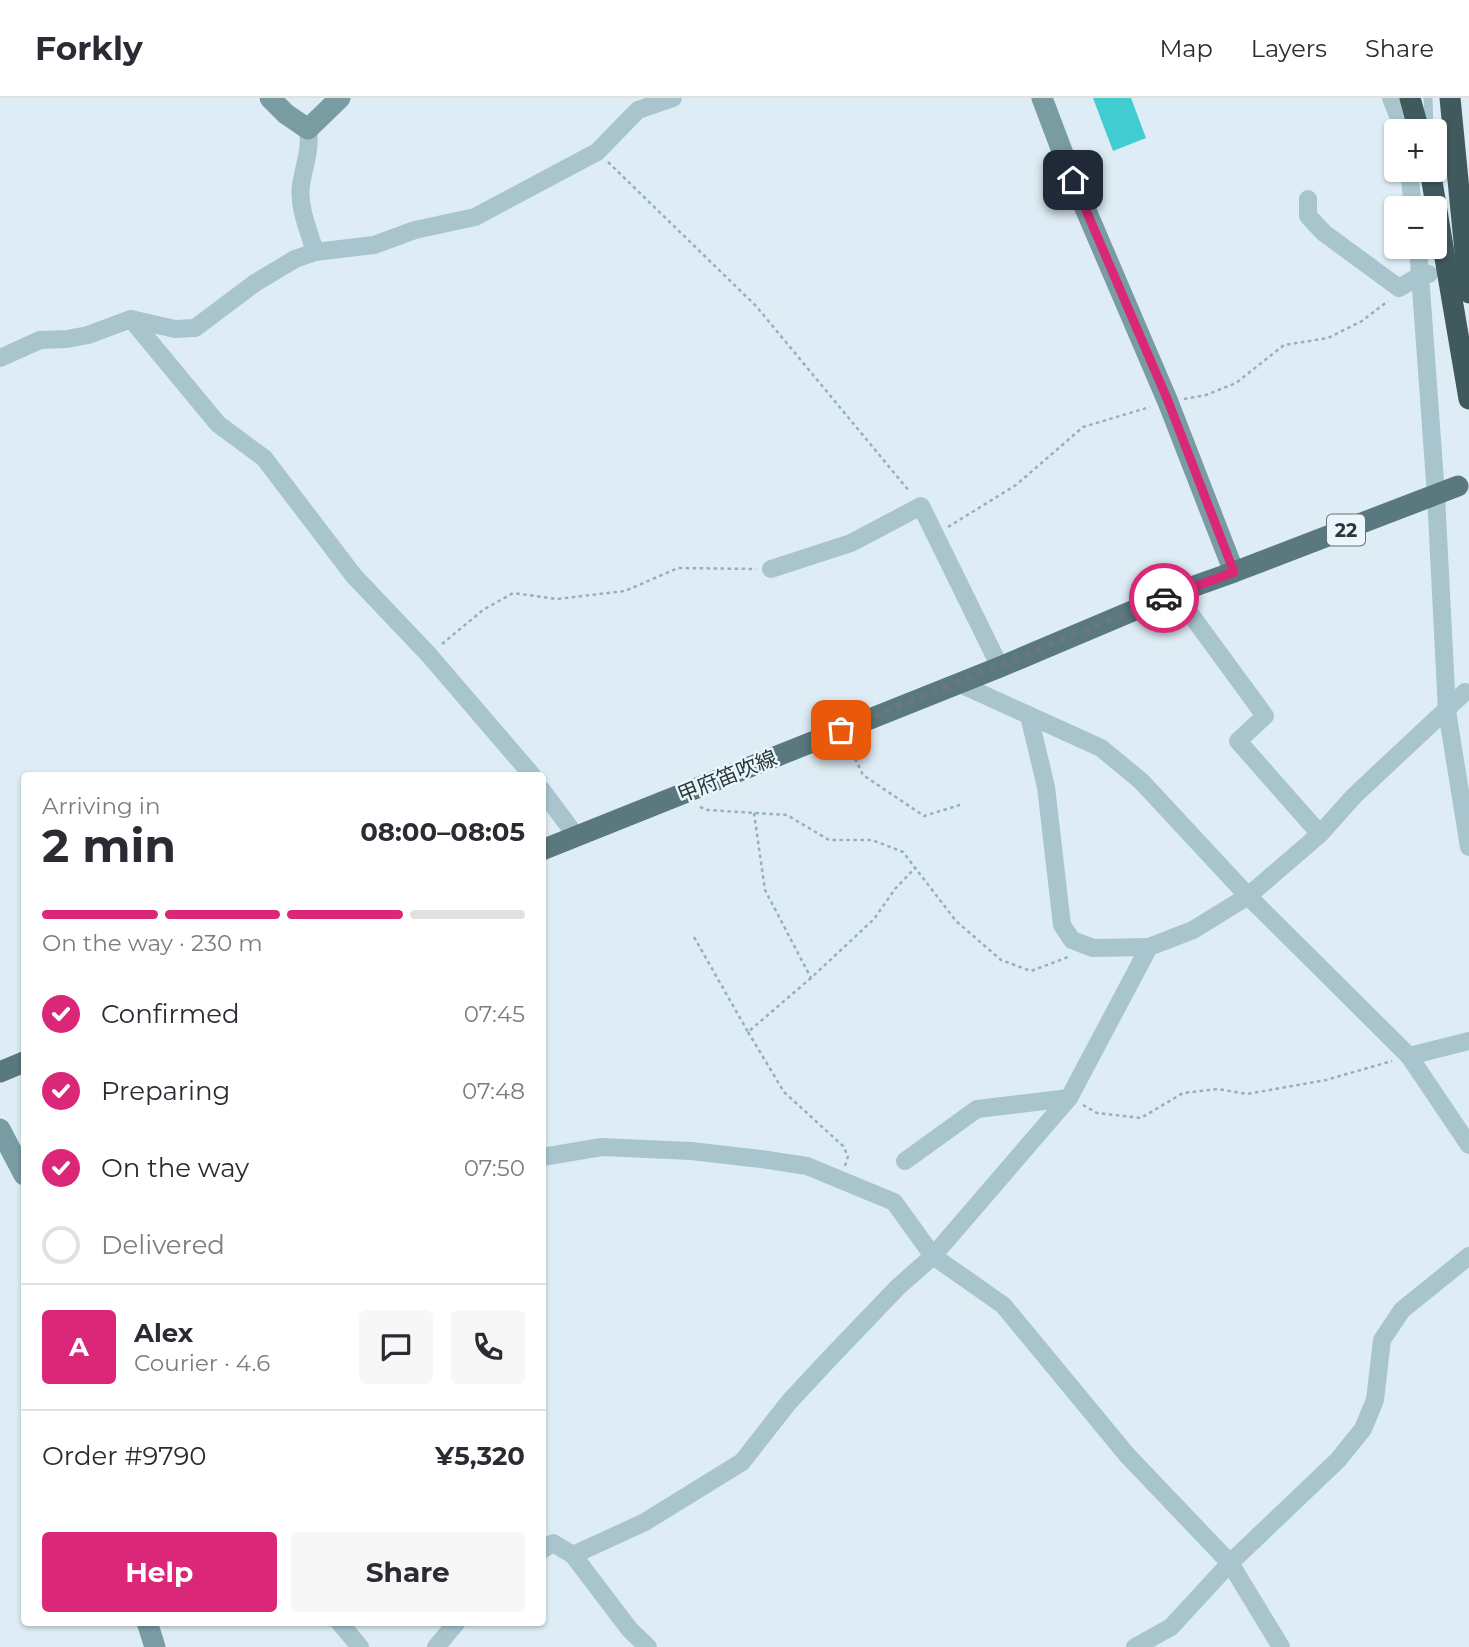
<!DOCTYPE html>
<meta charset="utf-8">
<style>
body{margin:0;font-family:Montserrat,"Noto Sans JP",sans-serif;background:#f7f7f7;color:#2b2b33;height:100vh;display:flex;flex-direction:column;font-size:26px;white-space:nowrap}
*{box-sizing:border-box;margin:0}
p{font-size:23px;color:#7c7c81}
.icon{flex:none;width:38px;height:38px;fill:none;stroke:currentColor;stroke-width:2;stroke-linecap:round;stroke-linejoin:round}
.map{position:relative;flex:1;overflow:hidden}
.drawer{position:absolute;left:21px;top:674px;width:525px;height:854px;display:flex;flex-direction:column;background:#fff;border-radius:7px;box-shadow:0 2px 5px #0004}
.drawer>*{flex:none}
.controls{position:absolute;left:1384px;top:21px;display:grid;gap:14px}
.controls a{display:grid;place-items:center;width:63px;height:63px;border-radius:7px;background:#fff;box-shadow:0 2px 5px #0004;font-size:35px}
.pin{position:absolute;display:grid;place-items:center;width:60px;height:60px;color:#fff;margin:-30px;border-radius:14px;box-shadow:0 4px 10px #0006}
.courier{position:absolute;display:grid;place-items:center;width:70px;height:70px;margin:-35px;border:5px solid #db2777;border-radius:50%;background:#fff;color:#222;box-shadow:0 2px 9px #0007}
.summary em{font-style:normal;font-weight:700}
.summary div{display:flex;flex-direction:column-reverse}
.summary{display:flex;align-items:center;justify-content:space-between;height:119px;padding:0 21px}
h1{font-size:46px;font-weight:700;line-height:52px}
.bar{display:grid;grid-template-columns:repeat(4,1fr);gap:10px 7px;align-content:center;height:84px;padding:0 21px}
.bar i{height:9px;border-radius:5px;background:#e1e1e2}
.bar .on{background:#db2777}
.bar p{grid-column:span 4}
.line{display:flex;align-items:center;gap:18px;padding:0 21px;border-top:2px solid #e1e1e2}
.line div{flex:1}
.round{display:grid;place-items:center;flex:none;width:74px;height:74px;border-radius:7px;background:#f7f7f7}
ol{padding:0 21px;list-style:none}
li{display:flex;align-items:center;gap:21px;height:77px}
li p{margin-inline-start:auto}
li .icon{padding:7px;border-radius:50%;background:#db2777;color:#fff;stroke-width:4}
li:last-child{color:#7c7c81}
li i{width:38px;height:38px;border:4px solid #e1e1e2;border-radius:50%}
.button{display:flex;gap:14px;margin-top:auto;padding:14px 21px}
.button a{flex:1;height:80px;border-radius:7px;background:#db2777;color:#fff;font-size:28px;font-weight:700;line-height:80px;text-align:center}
.button a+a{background:#f7f7f7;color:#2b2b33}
header{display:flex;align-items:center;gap:42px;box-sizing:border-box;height:98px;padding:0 35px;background:#fff;border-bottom:2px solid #e1e1e2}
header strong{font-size:33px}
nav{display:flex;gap:38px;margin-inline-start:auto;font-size:24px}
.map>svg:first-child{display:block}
</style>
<header>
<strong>Forkly</strong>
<nav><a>Map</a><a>Layers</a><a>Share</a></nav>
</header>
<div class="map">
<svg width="1469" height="1549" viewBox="0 0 1469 1549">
<rect width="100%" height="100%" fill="#deedf5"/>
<polygon fill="#40ccd0" points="1093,0 1131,0 1146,40 1113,53"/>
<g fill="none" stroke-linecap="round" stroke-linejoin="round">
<g stroke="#92b2ba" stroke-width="2.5" stroke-dasharray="3.5 3.5" stroke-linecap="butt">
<polyline points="608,64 756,208 910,394"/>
<polyline points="1184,301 1206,297 1236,285 1284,247 1328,240 1362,223 1388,203"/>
<polyline points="948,429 1016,387 1083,329 1150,309"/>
<polyline points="442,546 483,512 513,495 557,501 625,493 678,470 756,471"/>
<polyline points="849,648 863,677 924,718 963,706"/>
<polyline points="700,709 708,712 787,717 829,742 872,742 903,754 956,823 1001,862 1031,873 1068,859"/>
<polyline points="754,715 765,792 811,880"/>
<polyline points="694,839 748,934 811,880 874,821 895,791 915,770"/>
<polyline points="748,934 784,994 843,1048 848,1058 845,1068"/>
<polyline points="1083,1007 1097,1015 1141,1020 1183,995 1218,991 1247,996 1326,982 1392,963"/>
</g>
<polyline stroke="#a8c5ce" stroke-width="9" points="1428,0 1429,33"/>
<g stroke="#a8c5ce" stroke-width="18">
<polyline points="1391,0 1404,33"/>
<path d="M308,31C311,51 304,68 301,87C298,109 309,133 315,154"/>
<polyline points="1409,72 1413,110"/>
<polyline points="1308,101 1308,118 1324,135 1399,190 1421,177 1429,176"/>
<polyline points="1418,149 1436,397 1447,613 1469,749"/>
<polyline points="131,221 218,326 264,360 354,478 429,557 532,677"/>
<polyline points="0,260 40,242 67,241 88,237 131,221 175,231 195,230 255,185 295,161 315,154 374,147 415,132 475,119 597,54 638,12 673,0"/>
<polyline points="771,471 851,445 921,408 1000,569"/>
<polyline points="1175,495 1265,618 1238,643 1320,736"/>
<polyline points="958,585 1101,650 1141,683 1248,798 1409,958 1469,1047"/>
<polyline points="1029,618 1046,689 1062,827 1072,842 1093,850 1149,849"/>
<polyline points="542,692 576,738"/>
<polyline points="1409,958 1469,943"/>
<polyline points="542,1059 602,1049 691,1053 761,1061 807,1068 894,1104 933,1158 1003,1207 1127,1357 1230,1465 1281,1549"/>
<polyline points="905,1063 977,1011 1069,1000"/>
<polyline points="542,1452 553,1445 573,1457 630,1532 648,1549"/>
<polyline points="573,1457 645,1424 742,1364 789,1304 829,1261 898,1189 933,1158 1069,1000 1149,849 1193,832 1248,798 1320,736 1354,698 1465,594"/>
<polyline points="339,1524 360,1549"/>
<polyline points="436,1549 457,1524"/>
<polyline points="1135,1549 1171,1529 1230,1465 1338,1362 1363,1331 1375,1302 1382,1242 1402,1212 1469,1158"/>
</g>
<g stroke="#799ca2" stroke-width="21">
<polyline points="270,0 286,16 308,31 340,0"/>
<polyline points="1042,0 1073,82 1168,304 1234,474"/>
<polyline points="0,1031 24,1077"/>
<polyline points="147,1524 155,1549"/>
</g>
<g stroke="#59797e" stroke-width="21">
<polyline points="542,752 1000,569 1175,495 1234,474 1458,388"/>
<polyline points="0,974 24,964"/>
</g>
<g stroke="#3f595c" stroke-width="21">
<polyline points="1410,0 1419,33"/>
<polyline points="1450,0 1469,195"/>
<polyline points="1430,72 1469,301"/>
</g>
</g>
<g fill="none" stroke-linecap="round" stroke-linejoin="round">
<polyline stroke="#68787c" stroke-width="7" stroke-dasharray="0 12.6" points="841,632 1164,500"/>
<polyline stroke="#db2777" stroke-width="9" points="1073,82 1168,303 1234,474 1164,500"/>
</g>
<g text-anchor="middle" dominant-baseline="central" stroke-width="5" stroke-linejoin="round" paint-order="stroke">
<rect fill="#ebf6fc" stroke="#637275" stroke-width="2" x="1327" y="416.5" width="38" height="31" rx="5"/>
<g font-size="19" font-weight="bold" fill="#29393b">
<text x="1346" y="432">22</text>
</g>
<g font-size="21" fill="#29393b" stroke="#ebf6fc">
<text transform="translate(727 678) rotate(-22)">甲府笛吹線</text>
</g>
</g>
</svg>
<div class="controls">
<a>+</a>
<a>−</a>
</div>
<div class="pin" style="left:841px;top:632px;background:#ea580c"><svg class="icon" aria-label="bag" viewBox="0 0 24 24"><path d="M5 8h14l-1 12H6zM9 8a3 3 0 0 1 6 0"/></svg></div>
<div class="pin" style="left:1073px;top:82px;background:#1f2937"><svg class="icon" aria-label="home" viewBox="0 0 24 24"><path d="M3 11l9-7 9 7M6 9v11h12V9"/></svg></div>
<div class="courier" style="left:1164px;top:500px"><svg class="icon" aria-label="car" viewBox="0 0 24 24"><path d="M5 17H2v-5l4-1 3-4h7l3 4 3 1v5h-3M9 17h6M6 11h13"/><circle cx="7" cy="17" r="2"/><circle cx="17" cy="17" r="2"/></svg></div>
<section class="drawer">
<div class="summary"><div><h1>2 min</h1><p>Arriving in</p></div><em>08:00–08:05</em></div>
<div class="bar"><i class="on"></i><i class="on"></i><i class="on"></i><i></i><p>On the way · 230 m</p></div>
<ol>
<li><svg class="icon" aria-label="check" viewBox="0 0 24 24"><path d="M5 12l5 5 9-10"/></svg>Confirmed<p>07:45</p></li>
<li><svg class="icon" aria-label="check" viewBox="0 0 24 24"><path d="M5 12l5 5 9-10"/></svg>Preparing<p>07:48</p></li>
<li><svg class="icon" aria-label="check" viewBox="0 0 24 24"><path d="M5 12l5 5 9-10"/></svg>On the way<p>07:50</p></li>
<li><i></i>Delivered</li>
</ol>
<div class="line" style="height:126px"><b class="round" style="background:#db2777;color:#fff">A</b><div><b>Alex</b><p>Courier · 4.6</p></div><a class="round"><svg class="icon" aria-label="chat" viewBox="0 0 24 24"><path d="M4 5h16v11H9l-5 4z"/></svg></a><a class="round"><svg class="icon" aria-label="phone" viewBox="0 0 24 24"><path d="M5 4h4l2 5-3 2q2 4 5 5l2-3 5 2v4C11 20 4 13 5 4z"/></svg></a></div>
<div class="line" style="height:91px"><div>Order #9790</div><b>¥5,320</b></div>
<div class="button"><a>Help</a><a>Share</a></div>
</section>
</div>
